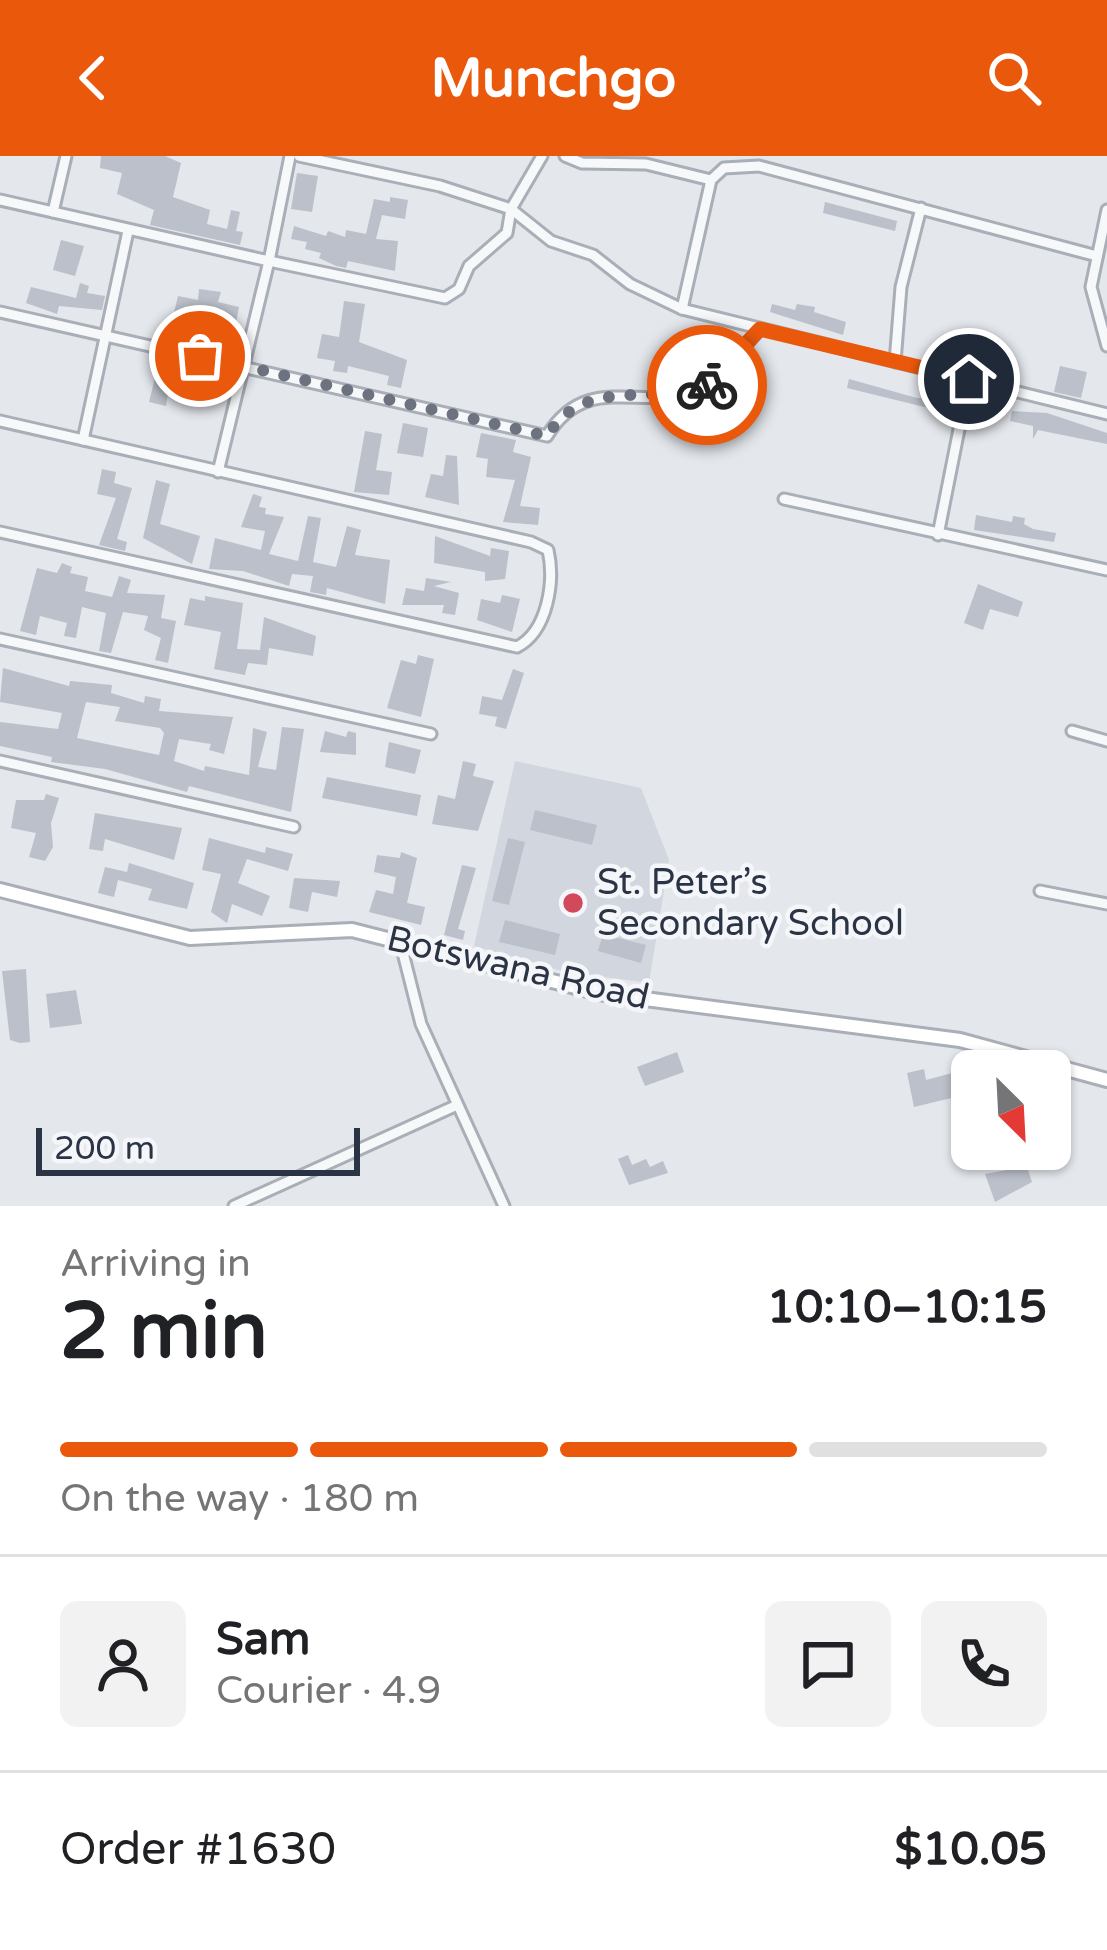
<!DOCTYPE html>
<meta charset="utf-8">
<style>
body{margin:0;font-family:"Varela Round",sans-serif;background:#f2f2f2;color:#202124;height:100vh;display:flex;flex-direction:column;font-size:45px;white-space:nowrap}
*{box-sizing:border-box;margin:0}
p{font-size:39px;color:#757577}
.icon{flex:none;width:66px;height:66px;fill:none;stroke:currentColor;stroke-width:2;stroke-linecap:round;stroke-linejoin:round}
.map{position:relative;height:1050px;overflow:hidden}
.drawer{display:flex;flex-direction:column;background:#fff;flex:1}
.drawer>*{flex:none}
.needle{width:78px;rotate:156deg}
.tools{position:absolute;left:951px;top:894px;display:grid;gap:24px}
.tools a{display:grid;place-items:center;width:120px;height:120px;border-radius:18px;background:#fff;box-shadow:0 3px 9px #0004;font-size:60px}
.scale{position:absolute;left:36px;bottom:30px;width:324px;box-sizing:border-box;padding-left:12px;border:6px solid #2b3445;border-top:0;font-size:33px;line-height:42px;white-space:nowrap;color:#2b3445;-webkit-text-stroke:9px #f4f6f9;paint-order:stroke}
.pin{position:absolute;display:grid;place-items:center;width:102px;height:102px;color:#fff;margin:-51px;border:6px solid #fff;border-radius:50%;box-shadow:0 3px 12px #0007}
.courier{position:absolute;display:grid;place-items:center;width:120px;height:120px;margin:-60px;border:9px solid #ea580c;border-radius:50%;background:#fff;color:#222;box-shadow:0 3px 15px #0007}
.headline em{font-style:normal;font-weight:700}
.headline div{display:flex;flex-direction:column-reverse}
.headline{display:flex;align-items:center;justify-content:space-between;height:204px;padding:0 60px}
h1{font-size:78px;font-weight:700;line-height:90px}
.bar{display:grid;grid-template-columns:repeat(4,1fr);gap:18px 12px;align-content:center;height:144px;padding:0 60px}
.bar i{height:15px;border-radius:9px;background:#e0e0e0}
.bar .on{background:#ea580c}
.bar p{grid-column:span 4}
.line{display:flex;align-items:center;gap:30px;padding:0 60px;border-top:3px solid #e0e0e0}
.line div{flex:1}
.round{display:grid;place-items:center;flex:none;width:126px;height:126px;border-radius:18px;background:#f2f2f2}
header{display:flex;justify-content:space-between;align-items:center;height:156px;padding:0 60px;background:#ea580c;color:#fff;font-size:54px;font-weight:700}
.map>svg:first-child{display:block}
</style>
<header><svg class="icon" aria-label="back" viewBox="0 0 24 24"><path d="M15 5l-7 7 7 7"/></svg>Munchgo<svg class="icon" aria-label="search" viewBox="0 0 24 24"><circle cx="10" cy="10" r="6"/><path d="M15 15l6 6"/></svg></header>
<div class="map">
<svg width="1107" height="1050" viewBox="0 0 1107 1050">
<rect width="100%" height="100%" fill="#e4e7ec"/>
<polygon fill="#d2d6de" points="515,605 641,632 669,704 649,827 566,816 474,790"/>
<g fill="#bbc0ca" fill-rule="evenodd">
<polygon points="101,0 165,0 181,7 173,41 210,54 207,68 227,73 231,54 240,56 236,75 243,76 240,89 150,69 154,54 117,38 122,17 100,12"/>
<polygon points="297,17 318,20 312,56 291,53"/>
<polygon points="390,41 408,44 405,63 382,59 376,83 398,85 395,115 348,105 346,112 336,110 319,102 321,97 305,93 307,86 291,83 294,70 326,80 328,75 345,81 346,74 366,78 374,43 390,46"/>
<polygon points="825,46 897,65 895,75 823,57"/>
<polygon points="61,84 84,90 75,120 53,114"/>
<polygon points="80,127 89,130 87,137 105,140 102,154 59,150 57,158 26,147 31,131 76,142"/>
<polygon points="199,133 221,136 218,146 239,151 234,178 225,176 220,197 209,194 215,171 185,166 180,185 168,182 178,140 198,144"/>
<polygon points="344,145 365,148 359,186 407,204 401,232 387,229 389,220 348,210 347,217 333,215 335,205 317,202 322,178 339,181"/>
<polygon points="772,148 795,154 797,148 815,151 814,156 846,166 843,179 770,156"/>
<polygon points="1060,210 1087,216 1081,242 1054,236"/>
<polygon points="156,218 186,223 183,240 168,237 166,250 149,246"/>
<polygon points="849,223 917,242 947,241 955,246 953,258 847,232"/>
<polygon points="1012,255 1047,257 1107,277 1107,288 1038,274 1033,283 1033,270 1010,265"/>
<polygon points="403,267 428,272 423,301 397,297"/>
<polygon points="365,275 382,278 376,314 392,316 389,339 354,336"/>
<polygon points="481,277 516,284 513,296 531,301 520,350 540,352 538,369 503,366 515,324 486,321 488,303 476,301"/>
<polygon points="446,299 457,300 459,349 425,341 431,318 443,320"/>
<polygon points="102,313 116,316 114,327 132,332 117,383 127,386 125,395 99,389 116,342 97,338"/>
<polygon points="156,324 170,328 160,368 200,380 192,408 143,382"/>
<polygon points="253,338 262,341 259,351 266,352 265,358 284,361 269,398 298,405 308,360 321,362 313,406 336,411 347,370 361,374 355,399 390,404 385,448 327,432 326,439 310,436 313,420 292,418 289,430 243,415 209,413 215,382 261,394 265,375 241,371"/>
<polygon points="976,359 1012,366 1013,360 1025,362 1024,368 1033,373 1056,377 1054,386 974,374"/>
<polygon points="435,380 490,400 491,392 509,395 505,423 485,425 485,416 434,407"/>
<polygon points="62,407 72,411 70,417 88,421 85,435 112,441 119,420 131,424 127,437 165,439 161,462 176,465 168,507 155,504 161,482 144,474 148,460 123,456 111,497 99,495 106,457 82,451 76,482 64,480 67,467 40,460 36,479 20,475 37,412 57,417"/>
<polygon points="426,422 451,426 434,430 459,437 455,459 442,457 444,449 402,449 406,432 424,435"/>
<polygon points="978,428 1023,446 1018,461 990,453 983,474 964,467"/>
<polygon points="502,439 520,443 512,476 477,464 481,443 500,447"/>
<polygon points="205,440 243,447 237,493 260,494 264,461 316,480 313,500 269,492 267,509 248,507 245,519 214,513 221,476 184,469 190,442 205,445"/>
<polygon points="418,499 434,503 421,561 387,552 401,504 416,508"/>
<path d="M3,512L69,530L70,525L112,529L111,537L144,547L145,540L161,543L159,555L233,561L224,598L209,594L211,588L179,583L174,605L204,615L205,610L249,619L253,572L267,576L258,611L276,614L282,571L304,573L291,656L189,630L187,636L105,613L51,606L52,601L0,590V566L58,573L62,557L0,546ZM86,546L120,551L115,565L160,572L164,577L159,599L77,582Z"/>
<polygon points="513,513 524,517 506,573 495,570 497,561 479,558 482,540 502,544"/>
<polygon points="325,575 346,581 348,575 356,577 356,599 320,596"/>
<polygon points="389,586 421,594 415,618 385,611"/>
<polygon points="463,605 476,608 473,620 494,625 478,675 432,668 438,639 455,643"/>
<polygon points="327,621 421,639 417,660 322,642"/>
<polygon points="46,638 59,642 51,667 53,691 45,705 29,701 36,677 11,672 16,644 44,644"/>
<polygon points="535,654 597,669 592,689 530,674"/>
<polygon points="95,657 182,672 174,704 105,683 103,695 89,693"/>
<polygon points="209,682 265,697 266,691 293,698 288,715 247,703 238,727 270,740 262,760 232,748 227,767 211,756 221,718 202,714"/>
<polygon points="508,682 525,686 509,749 492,745"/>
<polygon points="401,696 417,702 407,747 425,751 421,769 369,756 376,734 393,738 396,721 374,716 377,699 400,702"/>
<polygon points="129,707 194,727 187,753 148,744 152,733 118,724 114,741 98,737 105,711 127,716"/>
<polygon points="462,709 476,712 458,773 465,775 463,784 444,779"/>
<polygon points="294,722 340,725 337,741 312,736 308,756 289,752"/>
<polygon points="505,764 560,778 555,799 499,786"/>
<polygon points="603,778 646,789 641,807 598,795"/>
<polygon points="26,813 30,886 20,887 10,884 2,815"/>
<polygon points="76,834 82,868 50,872 46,838"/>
<polygon points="677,896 684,916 645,930 637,911"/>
<polygon points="924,913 926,924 967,913 972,937 914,951 907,917"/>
<polygon points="628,999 632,1009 646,1003 650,1011 663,1005 668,1017 629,1029 618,1003"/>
<polygon points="1018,1012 1028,1014 1032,1026 995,1046 985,1018"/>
</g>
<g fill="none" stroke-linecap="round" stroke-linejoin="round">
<defs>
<g id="street">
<polyline points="290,0 269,105 445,142 459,133 469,110 507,77 511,53 542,0"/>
<polyline points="299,0 440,30 511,53 551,85 593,99 630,128 682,153 1107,258"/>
<polyline points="565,0 582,7 646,8 711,24 724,12 759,10 1097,100"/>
<polyline points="0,44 269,105 218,316"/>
<polyline points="1107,54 1091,131 1107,190"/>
<polyline points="53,56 66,0"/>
<polyline points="682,153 711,24"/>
<path d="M0,156L547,280C590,209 652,264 708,228C727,216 744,190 760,173"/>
<polyline points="895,206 901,131 921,52"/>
<path d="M0,265L531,386L548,394C555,425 548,475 517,491L0,376"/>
<polyline points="83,284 128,75"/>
<polyline points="784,343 1107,414"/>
<polyline points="938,379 969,223"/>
<polyline points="0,483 431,578"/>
<polyline points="1072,575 1107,585"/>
<polyline points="0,605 294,671"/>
<polyline points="1040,735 1107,748"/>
<polyline points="400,785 421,868 504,1050"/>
<polyline points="234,1050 455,950"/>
</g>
<polyline id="secondary" points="0,734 190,782 352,774 599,837 960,884 1107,924"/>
</defs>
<use href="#street" stroke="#a9aeb7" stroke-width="15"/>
<use href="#secondary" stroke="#a9aeb7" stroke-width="18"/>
<use href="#street" stroke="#f7f8fa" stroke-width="9"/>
<use href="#secondary" stroke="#fff" stroke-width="12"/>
</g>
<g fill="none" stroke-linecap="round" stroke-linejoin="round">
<path stroke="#6c737f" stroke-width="12" stroke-dasharray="0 21.6" d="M200,200L547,280C586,219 645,251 707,229"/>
<polyline stroke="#ea580c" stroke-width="15" points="707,229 760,173 969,223"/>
</g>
<circle fill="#d1495b" stroke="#f4f6f9" stroke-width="4.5" cx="573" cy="747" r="12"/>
<g text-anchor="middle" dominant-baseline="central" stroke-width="9" stroke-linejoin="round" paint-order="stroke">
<g font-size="36" fill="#2b3445" stroke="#f4f6f9" text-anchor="start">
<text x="597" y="726">St. Peter’s<tspan x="597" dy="41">Secondary School</tspan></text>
</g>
<g font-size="36" fill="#2b3445" stroke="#f4f6f9">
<text transform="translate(518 812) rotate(13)">Botswana Road</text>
</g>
</g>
</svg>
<div class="tools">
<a><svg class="needle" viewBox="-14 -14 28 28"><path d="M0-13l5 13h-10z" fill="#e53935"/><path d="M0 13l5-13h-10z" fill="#757577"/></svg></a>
</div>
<div class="scale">200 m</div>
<div class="pin" style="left:200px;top:200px;background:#ea580c"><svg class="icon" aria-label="bag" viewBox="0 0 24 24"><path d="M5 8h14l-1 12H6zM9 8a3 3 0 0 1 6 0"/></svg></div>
<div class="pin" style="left:969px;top:223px;background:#1f2937"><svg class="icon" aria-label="home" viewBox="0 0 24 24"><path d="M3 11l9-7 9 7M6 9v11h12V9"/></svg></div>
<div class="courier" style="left:707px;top:229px"><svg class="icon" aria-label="bike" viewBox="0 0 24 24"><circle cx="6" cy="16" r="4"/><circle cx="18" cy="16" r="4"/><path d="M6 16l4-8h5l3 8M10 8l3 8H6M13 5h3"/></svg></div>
</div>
<section class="drawer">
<div class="headline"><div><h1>2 min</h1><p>Arriving in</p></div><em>10:10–10:15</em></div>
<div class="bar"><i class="on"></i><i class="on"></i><i class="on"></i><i></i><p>On the way · 180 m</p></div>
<div class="line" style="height:216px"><a class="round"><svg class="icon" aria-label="person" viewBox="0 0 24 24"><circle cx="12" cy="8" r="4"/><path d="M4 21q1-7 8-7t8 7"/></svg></a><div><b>Sam</b><p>Courier · 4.9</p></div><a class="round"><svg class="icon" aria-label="chat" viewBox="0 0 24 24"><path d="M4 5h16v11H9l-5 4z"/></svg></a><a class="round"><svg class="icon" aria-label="phone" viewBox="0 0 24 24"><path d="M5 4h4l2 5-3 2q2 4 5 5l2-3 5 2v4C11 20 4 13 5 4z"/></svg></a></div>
<div class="line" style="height:156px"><div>Order #1630</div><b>$10.05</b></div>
</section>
